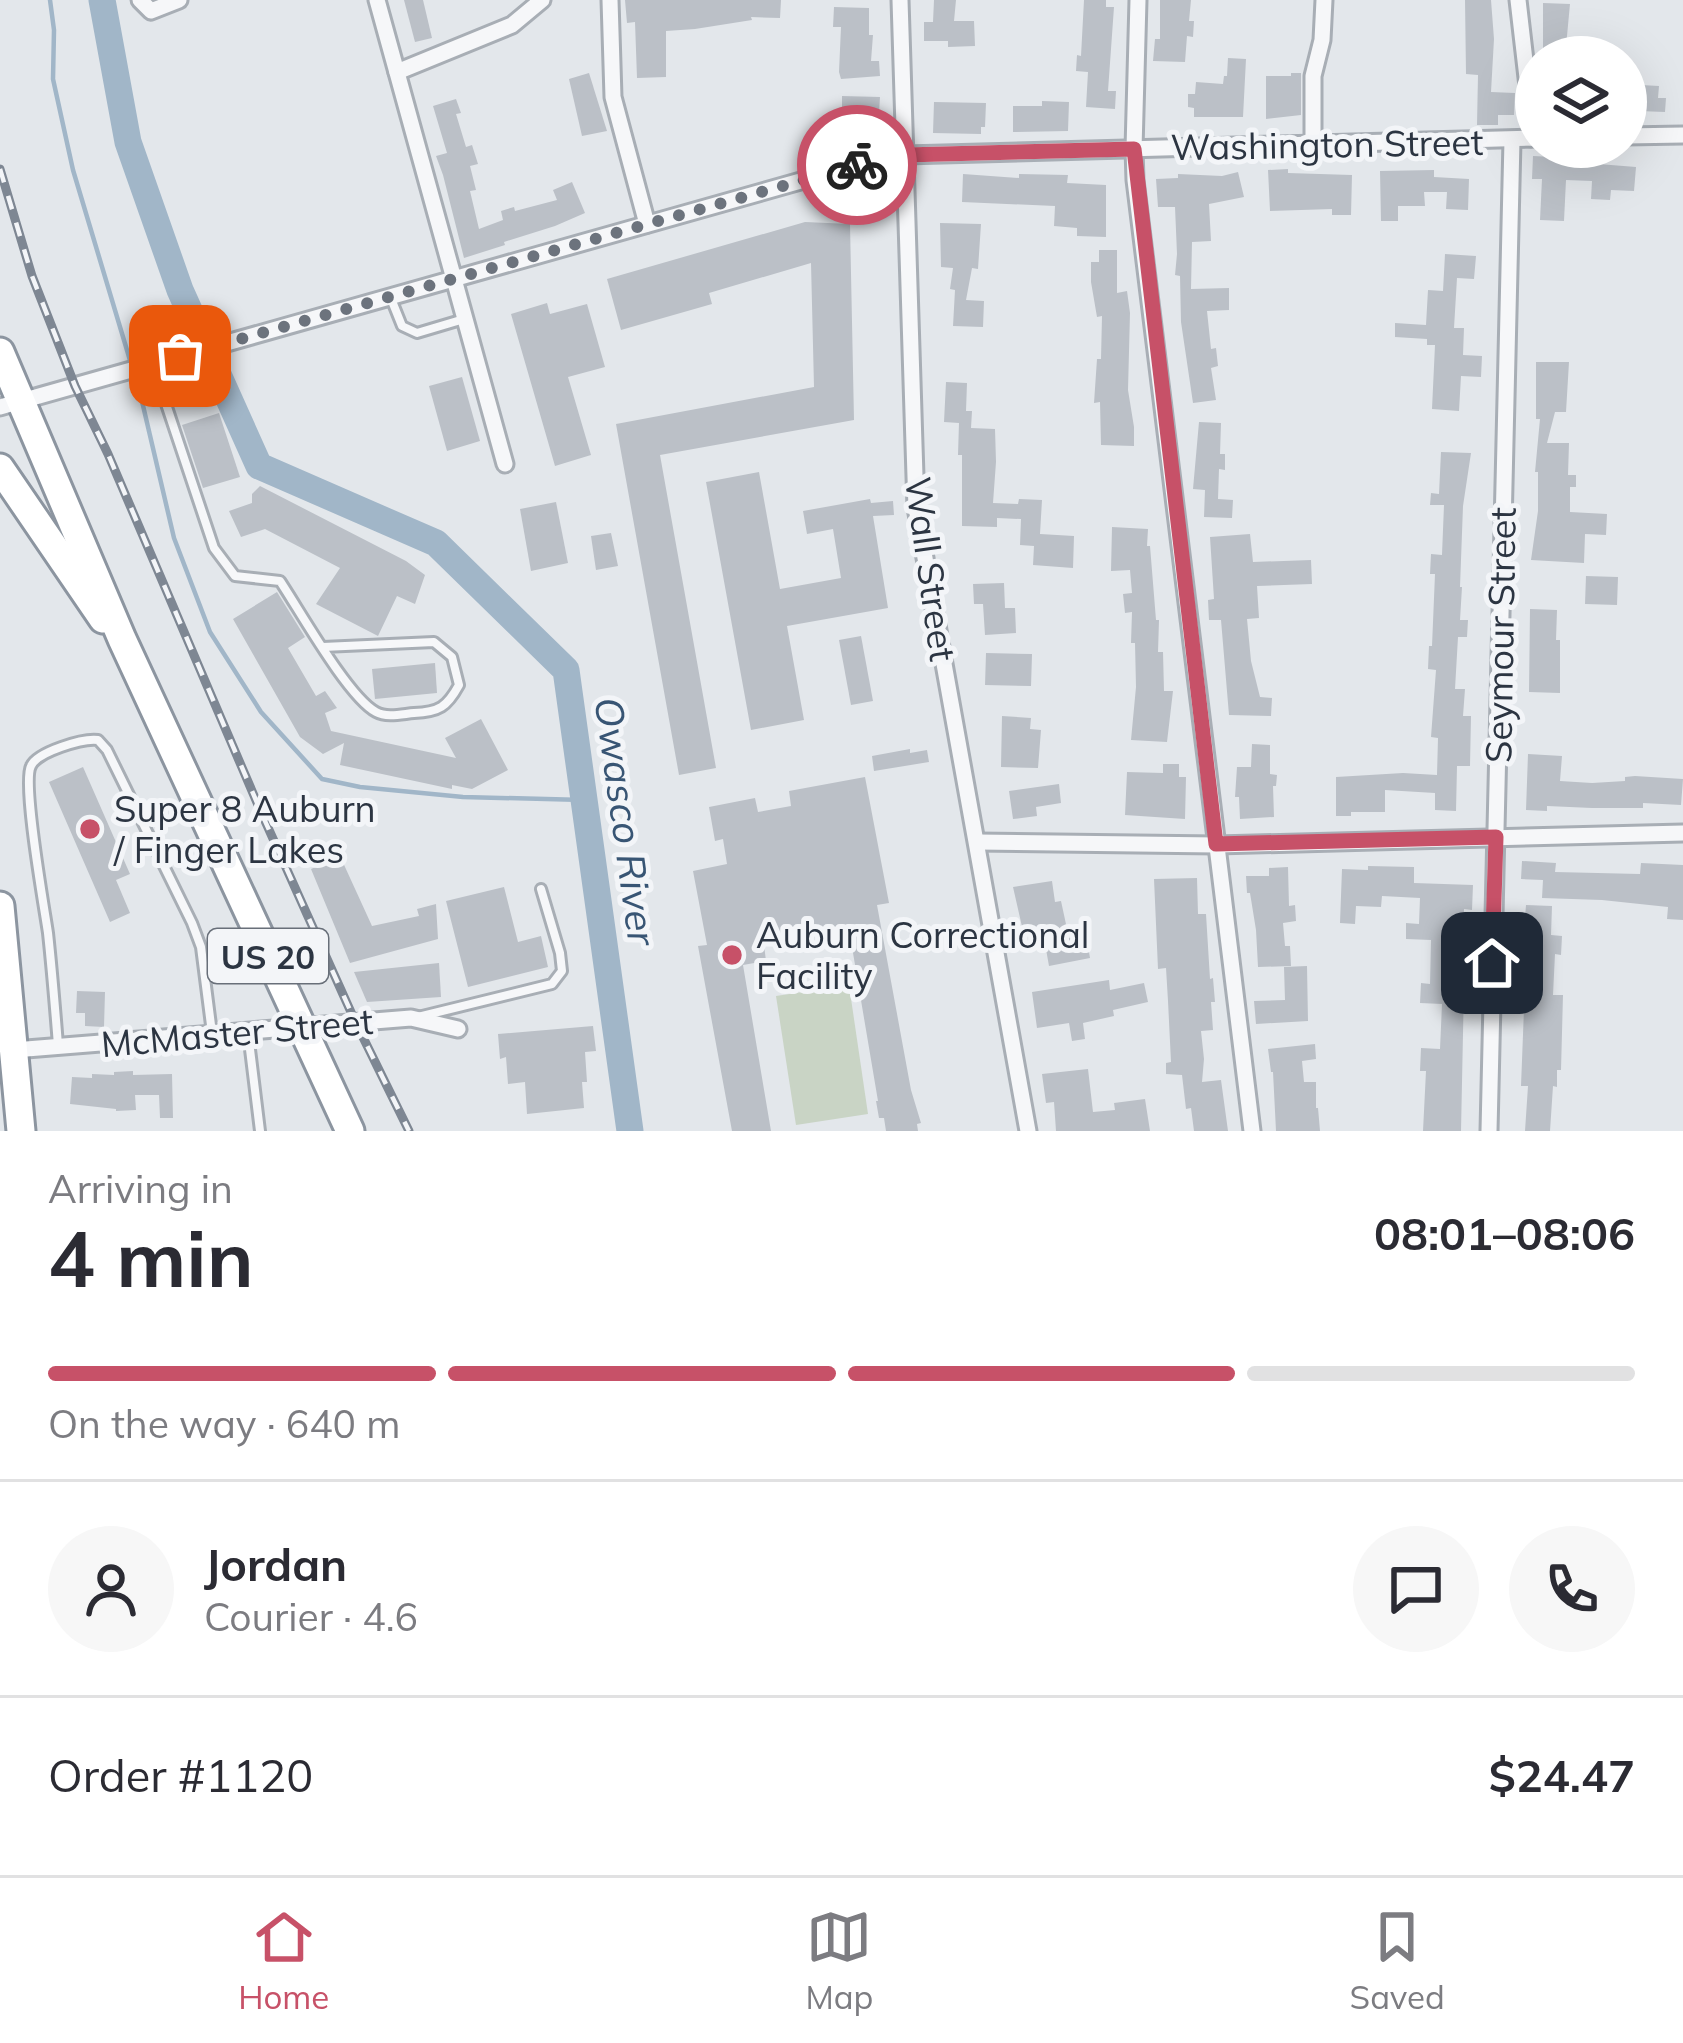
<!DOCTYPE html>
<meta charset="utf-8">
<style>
body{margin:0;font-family:Mulish,sans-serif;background:#f7f7f7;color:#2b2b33;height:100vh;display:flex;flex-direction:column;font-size:45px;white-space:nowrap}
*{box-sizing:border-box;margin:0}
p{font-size:39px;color:#7c7c81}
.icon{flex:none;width:66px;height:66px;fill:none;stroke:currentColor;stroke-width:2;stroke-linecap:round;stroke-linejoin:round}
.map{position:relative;height:1131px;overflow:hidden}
.drawer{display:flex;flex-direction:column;background:#fff;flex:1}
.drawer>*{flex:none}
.buttons{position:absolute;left:1515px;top:36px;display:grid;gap:24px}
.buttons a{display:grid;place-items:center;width:132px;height:132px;border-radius:50%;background:#fff;box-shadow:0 12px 48px #0002;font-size:60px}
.pin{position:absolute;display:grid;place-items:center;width:102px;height:102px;color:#fff;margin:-51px;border-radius:24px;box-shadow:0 6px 18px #0006}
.courier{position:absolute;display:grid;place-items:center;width:120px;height:120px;margin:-60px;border:9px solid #c75168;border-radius:50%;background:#fff;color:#222;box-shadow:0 3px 15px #0007}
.summary em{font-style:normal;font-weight:700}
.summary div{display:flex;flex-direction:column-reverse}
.summary{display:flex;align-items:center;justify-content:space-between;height:204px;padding:0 48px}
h1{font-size:78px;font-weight:700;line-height:90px}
.bar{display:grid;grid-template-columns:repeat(4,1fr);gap:18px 12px;align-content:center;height:144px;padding:0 48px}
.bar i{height:15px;border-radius:9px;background:#e1e1e2}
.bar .current{background:#c75168}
.bar p{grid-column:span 4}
.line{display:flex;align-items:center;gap:30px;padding:0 48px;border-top:3px solid #e1e1e2}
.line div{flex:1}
.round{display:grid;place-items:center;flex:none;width:126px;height:126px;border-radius:63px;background:#f7f7f7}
.menu{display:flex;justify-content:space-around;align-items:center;height:168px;border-top:3px solid #e1e1e2;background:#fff;font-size:33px;color:#7c7c81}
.menu a{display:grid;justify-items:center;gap:6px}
.menu .current{color:#c75168}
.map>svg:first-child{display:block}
</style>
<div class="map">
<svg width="1683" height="1131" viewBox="0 0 1683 1131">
<rect width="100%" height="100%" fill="#e3e7eb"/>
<polygon fill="#c9d4c5" points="849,985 868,1114 796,1125 776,996"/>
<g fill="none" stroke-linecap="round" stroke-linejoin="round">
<polyline stroke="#a1b6c8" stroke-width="4.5" points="50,0 54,30 53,79 73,170 141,397 174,538 210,632 261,712 322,779 360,787 463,797 584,800"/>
<polyline stroke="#a1b6c8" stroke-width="27" points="102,0 128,142 180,290 259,466 436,543 566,670 630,1131"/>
</g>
<g fill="#bbc0c7">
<polygon points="404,0 423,0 432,38 415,42"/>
<polygon points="625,0 781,0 780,18 751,17 752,20 695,29 666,31 666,77 637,78 635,22 627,23"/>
<polygon points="934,0 956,0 954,21 974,21 975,46 948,47 948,41 924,41 924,22 933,22"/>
<polygon points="1084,0 1106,0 1106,7 1114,7 1108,91 1116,91 1115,109 1086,107 1088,72 1076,71 1077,55 1081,56"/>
<polygon points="1160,0 1191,0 1189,21 1194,21 1193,37 1187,36 1185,62 1153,61 1155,39 1160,39"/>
<polygon points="1465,0 1491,0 1494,39 1491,92 1515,93 1514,115 1498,115 1498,125 1477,125 1478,75 1466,74"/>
<polygon points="1543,3 1570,4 1565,57 1543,57"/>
<polygon points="834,7 869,8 869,35 873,35 871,61 879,61 880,76 841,79 839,72 841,27 833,27"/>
<polygon points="1228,58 1246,59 1243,117 1194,117 1194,108 1188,107 1188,94 1195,94 1196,82 1223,84 1224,76 1227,76"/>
<polygon points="589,73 607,131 582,136 569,79"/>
<polygon points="1291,73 1301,73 1301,115 1266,119 1266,76 1291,76"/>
<polygon points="1626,77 1641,78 1641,85 1659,86 1658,98 1666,98 1665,112 1639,111 1639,115 1626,114"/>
<polygon points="842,96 880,97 879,113 864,113 864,119 842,119"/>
<polygon points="456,99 461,113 456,114 466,147 472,145 478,164 470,166 476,190 470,191 479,229 503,220 501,211 514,207 515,211 557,200 553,190 572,182 585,213 555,226 504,242 505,245 464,258 443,175 436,156 447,153 433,106"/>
<polygon points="1042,101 1069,102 1068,131 1013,132 1013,106 1042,106"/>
<polygon points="934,102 986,103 985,127 981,127 981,134 933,133"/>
<polygon points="1533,156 1573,158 1573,162 1636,167 1634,191 1611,190 1610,200 1591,199 1592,181 1566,180 1564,221 1540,220 1542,179 1532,179"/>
<polygon points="1288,169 1288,173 1352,175 1351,215 1332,215 1332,209 1270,211 1268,170"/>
<polygon points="1434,170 1434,177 1469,179 1468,210 1446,209 1447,192 1424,192 1425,206 1398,206 1398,221 1381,221 1380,171"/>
<polygon points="1238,172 1244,197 1209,204 1211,241 1192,242 1191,289 1229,288 1229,310 1207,311 1211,349 1216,348 1218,366 1211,368 1216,400 1193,403 1181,322 1180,276 1175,275 1177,254 1175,207 1158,207 1156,179 1178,178 1178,174 1222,176"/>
<polygon points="963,174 1019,178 1019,174 1068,175 1067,183 1106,185 1106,237 1077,236 1077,228 1054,226 1055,206 962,202"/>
<polygon points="805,222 850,224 854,420 660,455 716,768 679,775 616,424 814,387 811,263 709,293 712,304 621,330 607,279"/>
<polygon points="940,223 981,224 978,269 972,268 966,300 984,301 983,327 953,326 955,290 950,289 953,268 941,267"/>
<polygon points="1099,250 1117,250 1117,293 1127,291 1130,313 1128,390 1134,427 1134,446 1101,445 1100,402 1094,403 1097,359 1101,359 1102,316 1097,317 1091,282 1091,262 1099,262"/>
<polygon points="1445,254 1476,256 1474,279 1457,278 1454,328 1464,328 1463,355 1482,356 1481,377 1461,376 1459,411 1432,409 1435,345 1427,345 1427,339 1395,337 1395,323 1426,325 1428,290 1443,291"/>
<polygon points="547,303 550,314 587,304 605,367 568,377 591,455 555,466 511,314"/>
<polygon points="1536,362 1569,362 1566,412 1555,412 1547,443 1569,443 1568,475 1576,475 1576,487 1570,487 1570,512 1607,514 1606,535 1585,534 1584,563 1531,560 1538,511 1538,472 1535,472 1540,419 1536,419"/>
<polygon points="462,377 480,441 447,451 429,386"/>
<polygon points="946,382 967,383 966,411 972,411 971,428 995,429 996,462 993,503 1018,504 1019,499 1042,500 1040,534 1074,536 1073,568 1033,565 1034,546 1020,545 1021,519 997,518 997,527 962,526 962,455 958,455 959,423 944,422"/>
<polygon points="219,413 240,477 203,488 182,425"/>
<polygon points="1199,422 1221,423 1220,454 1225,454 1225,470 1219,469 1218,499 1233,500 1232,518 1204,517 1205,490 1193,489"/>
<polygon points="1441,452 1471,453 1463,506 1460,587 1462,587 1460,620 1468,620 1467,637 1458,637 1455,689 1465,689 1463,716 1471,716 1470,766 1457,766 1456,811 1435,810 1435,793 1385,790 1385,812 1351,812 1351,816 1336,816 1336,777 1403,773 1437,775 1438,738 1431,737 1436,670 1428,669 1429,646 1432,646 1435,574 1430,574 1431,554 1442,555 1444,505 1430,505 1431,493 1439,494"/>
<polygon points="759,472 780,589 841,578 833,529 807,534 803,511 870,499 871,503 893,501 894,515 873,516 888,608 787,626 804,720 751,730 706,482"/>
<polygon points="260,486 406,561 425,575 415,604 397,596 378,636 316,604 340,568 265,529 241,537 229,511 252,503 252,494"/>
<polygon points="556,502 568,563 531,571 520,509"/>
<polygon points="1112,527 1148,529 1147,546 1150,546 1156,620 1159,620 1158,652 1163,652 1164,691 1173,691 1167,742 1131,740 1136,687 1135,643 1131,643 1132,612 1125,613 1123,594 1132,593 1130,570 1111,571"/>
<polygon points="611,533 618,566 596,570 591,536"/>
<polygon points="1250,534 1253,562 1311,560 1312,584 1257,586 1259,618 1247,619 1251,661 1260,697 1272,698 1271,716 1229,715 1221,620 1209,620 1208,600 1214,599 1210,537"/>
<polygon points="1586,576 1618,577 1617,605 1585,604"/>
<polygon points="1004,583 1005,608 1015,608 1016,633 985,635 983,604 974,604 973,584"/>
<polygon points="277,592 305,637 288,648 316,696 325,691 337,708 325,713 331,731 456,758 445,738 481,719 508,770 472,789 452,785 452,789 340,765 344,743 323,754 300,737 233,619"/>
<polygon points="1530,609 1557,610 1556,640 1560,640 1560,693 1529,692"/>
<polygon points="861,636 873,701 851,705 839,640"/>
<polygon points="986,653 1032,654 1031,686 985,685"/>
<polygon points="435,663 437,693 375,699 372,669"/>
<polygon points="1002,716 1031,718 1030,729 1041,730 1038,768 1001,767"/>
<polygon points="1252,744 1270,745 1270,774 1277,775 1276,786 1273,786 1274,817 1240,819 1239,797 1235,797 1237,767 1251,767"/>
<polygon points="910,749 910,753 927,750 929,762 874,771 872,756"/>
<polygon points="1528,754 1562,756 1560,781 1592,783 1625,781 1625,777 1635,776 1683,779 1681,805 1643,803 1643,808 1592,808 1547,806 1547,811 1526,810"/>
<polygon points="1163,764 1179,764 1179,777 1186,777 1185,819 1125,815 1127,772 1163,773"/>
<polygon points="83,767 130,874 116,880 130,913 110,922 49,782"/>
<polygon points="865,777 889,903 877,905 911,1090 921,1123 917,1124 918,1131 886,1131 884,1118 879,1118 876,1101 878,1101 852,947 839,949 836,932 764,945 766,961 743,965 771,1131 732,1131 698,946 707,945 693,871 727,864 723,839 715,841 709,807 755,798 758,812 791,806 789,791"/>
<polygon points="1059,784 1061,803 1036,807 1037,816 1013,819 1009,791"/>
<polygon points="340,856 372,926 419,916 417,909 436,904 438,939 350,963 311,869"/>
<polygon points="1522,861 1556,863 1555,872 1640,874 1641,863 1683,865 1683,920 1667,919 1668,907 1602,900 1542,898 1543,880 1521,879"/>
<polygon points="1368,866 1414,867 1414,883 1473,885 1472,910 1464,909 1463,941 1466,942 1466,963 1447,962 1446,985 1464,985 1461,1131 1423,1131 1426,1071 1420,1071 1421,1048 1440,1049 1442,1004 1420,1003 1421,983 1430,984 1431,940 1406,939 1406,923 1419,924 1420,898 1382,896 1381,907 1356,906 1355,924 1340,923 1342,869 1368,870"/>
<polygon points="1288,867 1289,906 1295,905 1296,921 1283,923 1285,946 1290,946 1291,966 1258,967 1256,930 1250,893 1247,893 1246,876 1269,876 1269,868"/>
<polygon points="1197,878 1198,914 1206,914 1210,979 1213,978 1215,1002 1211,1002 1213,1030 1201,1031 1204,1059 1202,1082 1221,1080 1228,1131 1194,1131 1191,1108 1186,1109 1182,1075 1166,1074 1166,1063 1171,1062 1168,1001 1166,968 1158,969 1154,879"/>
<polygon points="1052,881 1055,902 1061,901 1069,938 1086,935 1090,958 1049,966 1042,927 1023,931 1013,887"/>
<polygon points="504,887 518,942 541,936 548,967 468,987 446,901"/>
<polygon points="1526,905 1552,906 1551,935 1562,936 1561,955 1555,954 1553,995 1563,995 1561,1070 1557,1070 1557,1087 1553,1086 1550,1131 1525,1131 1528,1086 1521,1086 1525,983 1520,982"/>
<polygon points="439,963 441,997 367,1002 354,972"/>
<polygon points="1307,966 1308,1021 1256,1024 1254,1001 1285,1000 1284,967"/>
<polygon points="1109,980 1110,990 1144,983 1148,1002 1113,1010 1114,1016 1083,1023 1085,1039 1072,1041 1069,1023 1037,1028 1032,992"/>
<polygon points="77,991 105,992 104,1027 85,1026 85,1013 76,1013"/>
<polygon points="593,1026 596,1051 585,1052 587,1082 582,1082 584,1108 527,1114 525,1082 508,1084 506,1057 500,1059 498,1034"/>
<polygon points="1315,1044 1316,1059 1302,1061 1304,1082 1316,1082 1316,1108 1318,1108 1320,1131 1276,1131 1273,1072 1271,1072 1268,1049"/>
<polygon points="1088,1069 1093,1112 1115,1110 1114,1103 1145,1099 1150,1131 1056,1131 1054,1102 1046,1103 1042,1074"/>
<polygon points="133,1071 133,1075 172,1074 173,1118 160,1118 159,1095 135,1095 136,1110 116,1111 116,1109 70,1104 72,1077 92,1078 92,1074 114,1075 114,1072"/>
</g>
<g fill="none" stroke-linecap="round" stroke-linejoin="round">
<defs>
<g id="lane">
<polyline points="390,296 402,326 417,333 464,319"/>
<path d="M158,364L165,401L214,548L235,576L280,581C300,611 348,697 376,712C387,718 402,714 414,713C439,712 447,707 459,685L452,657L434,642L323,647"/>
<polyline points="418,1017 552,984 562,971 560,953 541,889"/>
<polyline points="248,1033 260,1131"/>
<path d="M58,1045C55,1007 52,970 48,933C44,906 22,783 31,766C37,752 83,738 98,740L107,750L192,923L201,947L212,1033"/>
</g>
<g id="street">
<polyline points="140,0 151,11 179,0"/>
<polyline points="377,0 505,464"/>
<polyline points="610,0 613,97 647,224"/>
<polyline points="900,0 916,508 1028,1131"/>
<polyline points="1138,0 1134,149 1135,180 1252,1131"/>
<polyline points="1518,0 1529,95 1531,138"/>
<polyline points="397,72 512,25 542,0"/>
<polyline points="1626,136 1683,135"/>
<polyline points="1313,145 1313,76 1322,40 1324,0"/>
<polyline points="0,407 875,160 905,155 1536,138"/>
<polyline points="977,842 1217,845 1683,833"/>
<polyline points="14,1050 411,1018 458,1029"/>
<polyline points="1489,1131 1512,140"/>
</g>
<g id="highway">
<polyline points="0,352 122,639 350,1131"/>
<polyline points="0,468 103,619"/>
<polyline points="0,906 21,1131"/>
</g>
</defs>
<use href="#lane" stroke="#a8aeb5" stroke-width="14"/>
<use href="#street" stroke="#a8aeb5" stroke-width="21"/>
<use href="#highway" stroke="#8c95a0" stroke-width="33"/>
<use href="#lane" stroke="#f6f7f9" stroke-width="8"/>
<use href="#street" stroke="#f6f7f9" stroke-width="15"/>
<use href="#highway" stroke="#fff" stroke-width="27"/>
<defs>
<polyline id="rail" points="0,169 32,276 75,386 108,454 261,812 355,1021 409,1131"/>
</defs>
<use href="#rail" stroke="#7e8793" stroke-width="9"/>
<use href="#rail" stroke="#f3f5f8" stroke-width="4.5" stroke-dasharray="14" stroke-linecap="butt"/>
</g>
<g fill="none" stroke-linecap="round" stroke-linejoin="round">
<polyline stroke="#6c737d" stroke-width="12" stroke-dasharray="0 21.6" points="180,356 857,165"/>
<polyline stroke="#c75168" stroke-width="15" points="857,165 905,155 1134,149 1216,844 1496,837 1492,963"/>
</g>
<g fill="#c75168" stroke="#f3f5f8" stroke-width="4.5">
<circle cx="90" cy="829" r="12"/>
<circle cx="732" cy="955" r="12"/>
</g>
<g text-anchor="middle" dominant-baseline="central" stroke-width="10" stroke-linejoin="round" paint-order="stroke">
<rect fill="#f3f5f8" stroke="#686f79" stroke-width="3" x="208" y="929" width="120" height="54" rx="9"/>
<g font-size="33" font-weight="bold" fill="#2c3542">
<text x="268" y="956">US 20</text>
</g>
<g font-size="36" fill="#2c3542" stroke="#f3f5f8">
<text transform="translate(1327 144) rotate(-1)">Washington Street</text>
<text transform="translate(931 569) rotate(82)">Wall Street</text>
<text transform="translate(1500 635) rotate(-89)">Seymour Street</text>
<text transform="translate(237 1032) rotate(-5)">McMaster Street</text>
</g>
<g font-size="36" fill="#2c3542" stroke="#f3f5f8" text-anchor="start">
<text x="114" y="808">Super 8 Auburn<tspan x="114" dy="41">/ Finger Lakes</tspan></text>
<text x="756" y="934">Auburn Correctional<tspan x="756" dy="41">Facility</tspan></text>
</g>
<g font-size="39" font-style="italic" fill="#385574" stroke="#f3f5f8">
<text transform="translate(626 821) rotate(82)">Owasco River</text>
</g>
</g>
</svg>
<div class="buttons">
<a><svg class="icon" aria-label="layers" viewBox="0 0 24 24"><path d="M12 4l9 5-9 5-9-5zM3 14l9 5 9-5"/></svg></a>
</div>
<div class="pin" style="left:180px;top:356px;background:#ea580c"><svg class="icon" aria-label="bag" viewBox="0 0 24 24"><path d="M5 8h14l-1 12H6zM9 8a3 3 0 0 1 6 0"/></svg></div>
<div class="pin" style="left:1492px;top:963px;background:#1f2937"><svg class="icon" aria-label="home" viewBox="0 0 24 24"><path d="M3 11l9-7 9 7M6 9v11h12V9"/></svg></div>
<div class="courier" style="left:857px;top:165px"><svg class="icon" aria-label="bike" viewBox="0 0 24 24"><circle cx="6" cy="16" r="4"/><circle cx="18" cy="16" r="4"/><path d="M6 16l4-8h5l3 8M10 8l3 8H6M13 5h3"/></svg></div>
</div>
<section class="drawer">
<div class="summary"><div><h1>4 min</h1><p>Arriving in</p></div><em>08:01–08:06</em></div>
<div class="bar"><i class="current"></i><i class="current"></i><i class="current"></i><i></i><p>On the way · 640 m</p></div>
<div class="line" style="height:216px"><a class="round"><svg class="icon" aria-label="person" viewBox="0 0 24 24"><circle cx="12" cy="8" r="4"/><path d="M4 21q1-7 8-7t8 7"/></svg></a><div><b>Jordan</b><p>Courier · 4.6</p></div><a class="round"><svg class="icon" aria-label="chat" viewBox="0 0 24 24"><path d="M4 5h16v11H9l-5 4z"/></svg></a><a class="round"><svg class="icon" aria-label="phone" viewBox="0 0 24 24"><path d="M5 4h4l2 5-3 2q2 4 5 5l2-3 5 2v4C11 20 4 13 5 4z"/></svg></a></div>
<div class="line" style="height:156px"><div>Order #1120</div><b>$24.47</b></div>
</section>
<nav class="menu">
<a class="current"><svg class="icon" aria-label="home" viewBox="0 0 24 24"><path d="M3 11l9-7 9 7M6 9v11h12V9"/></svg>Home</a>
<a><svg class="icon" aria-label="map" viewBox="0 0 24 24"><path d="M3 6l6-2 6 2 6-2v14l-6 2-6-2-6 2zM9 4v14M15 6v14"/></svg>Map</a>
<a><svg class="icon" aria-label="saved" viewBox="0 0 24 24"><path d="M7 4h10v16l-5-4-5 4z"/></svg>Saved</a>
</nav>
